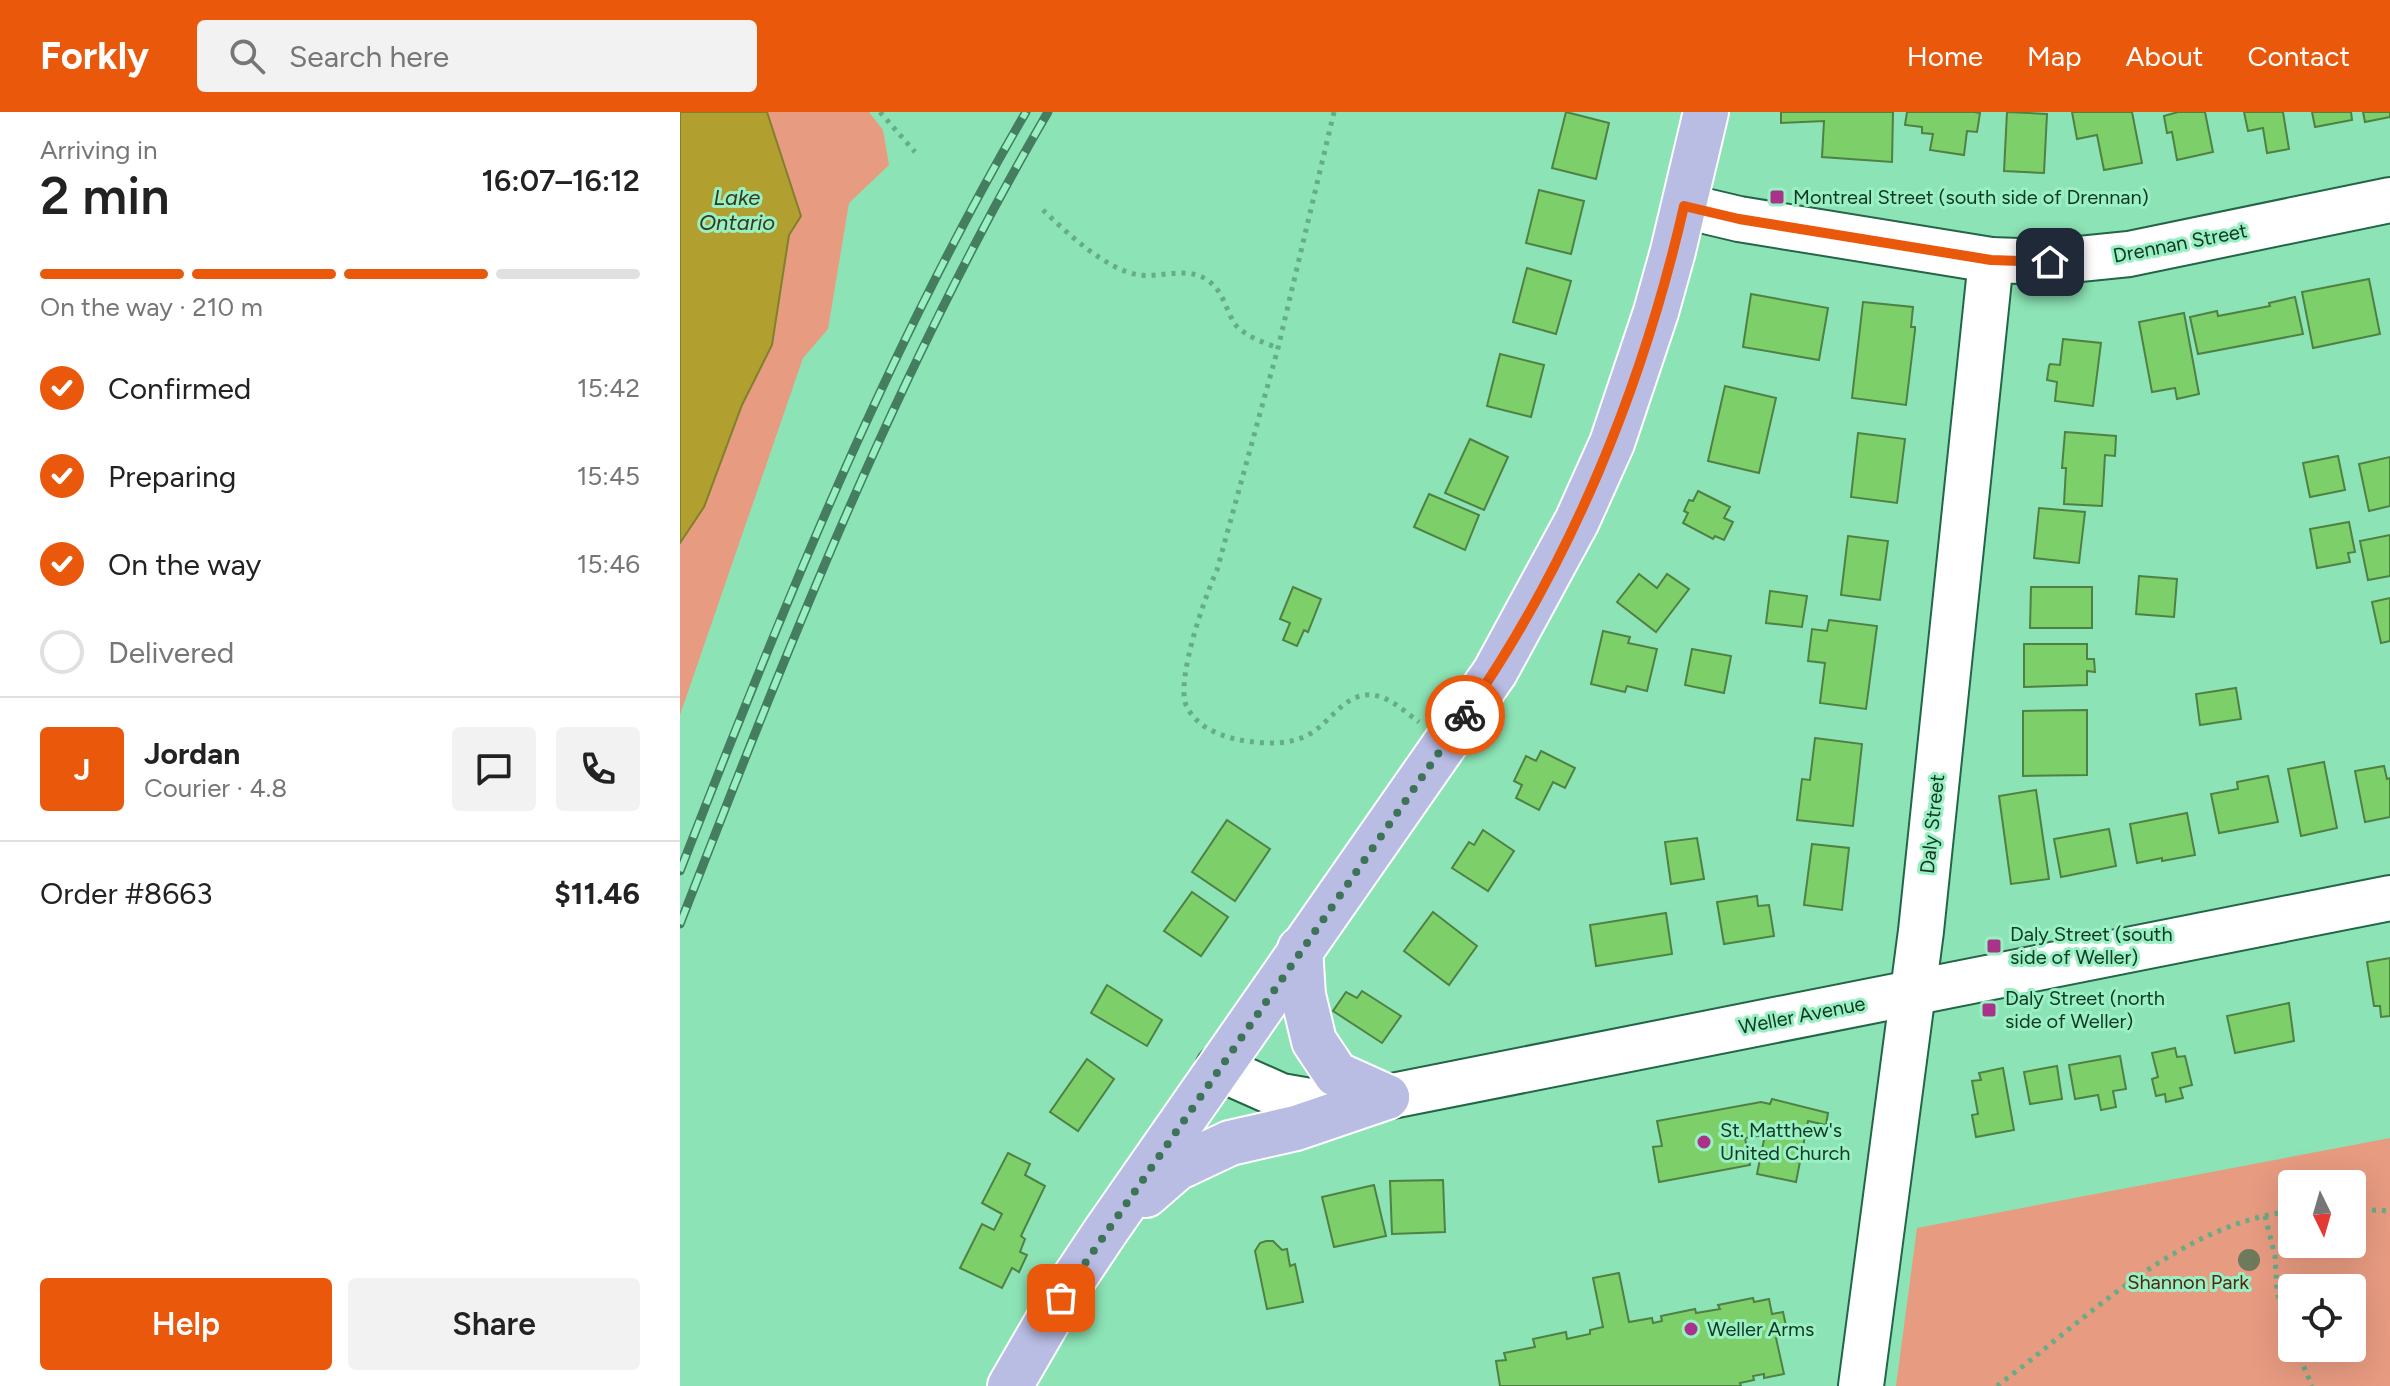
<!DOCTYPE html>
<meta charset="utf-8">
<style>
body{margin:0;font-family:Figtree,sans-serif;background:#f2f2f2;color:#222;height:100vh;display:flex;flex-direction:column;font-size:30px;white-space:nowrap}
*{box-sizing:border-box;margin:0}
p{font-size:26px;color:#767676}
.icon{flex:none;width:44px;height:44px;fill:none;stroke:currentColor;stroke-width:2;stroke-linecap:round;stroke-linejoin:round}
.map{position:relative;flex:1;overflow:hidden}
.sheet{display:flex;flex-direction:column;background:#fff;width:680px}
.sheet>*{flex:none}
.needle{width:52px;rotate:175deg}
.buttons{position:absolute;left:1598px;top:1058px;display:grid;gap:16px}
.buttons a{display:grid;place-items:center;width:88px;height:88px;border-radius:8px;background:#fff;box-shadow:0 8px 32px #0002;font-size:40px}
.pin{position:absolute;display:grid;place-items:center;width:68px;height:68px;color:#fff;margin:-34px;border-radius:16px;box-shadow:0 4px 12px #0006}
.courier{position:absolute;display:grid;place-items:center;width:80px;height:80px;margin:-40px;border:6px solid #ea580c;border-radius:50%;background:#fff;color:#222;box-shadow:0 2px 10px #0007}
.summary em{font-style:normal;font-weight:600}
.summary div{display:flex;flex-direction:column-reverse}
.summary{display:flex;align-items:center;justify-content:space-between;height:136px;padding:0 40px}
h1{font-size:52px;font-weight:600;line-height:60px}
.bar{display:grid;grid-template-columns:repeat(4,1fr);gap:12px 8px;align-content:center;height:96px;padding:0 40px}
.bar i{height:10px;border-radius:6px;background:#e0e0e0}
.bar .on{background:#ea580c}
.bar p{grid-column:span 4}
.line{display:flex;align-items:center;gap:20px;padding:0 40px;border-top:2px solid #e0e0e0}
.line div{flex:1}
.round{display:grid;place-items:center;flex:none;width:84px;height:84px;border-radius:8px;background:#f2f2f2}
ol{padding:0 40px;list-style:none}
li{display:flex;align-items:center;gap:24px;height:88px}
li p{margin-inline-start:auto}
li .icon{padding:8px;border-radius:50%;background:#ea580c;color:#fff;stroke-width:4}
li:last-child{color:#767676}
li i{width:44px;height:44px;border:4px solid #e0e0e0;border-radius:50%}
.button{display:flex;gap:16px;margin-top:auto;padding:16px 40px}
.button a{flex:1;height:92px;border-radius:8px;background:#ea580c;color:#fff;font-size:32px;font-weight:600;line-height:92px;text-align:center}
.button a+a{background:#f2f2f2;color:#222}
header{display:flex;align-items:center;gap:48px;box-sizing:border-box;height:112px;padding:0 40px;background:#ea580c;color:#fff}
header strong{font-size:38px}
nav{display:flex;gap:44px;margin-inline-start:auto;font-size:28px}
.search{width:560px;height:72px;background:#f2f2f2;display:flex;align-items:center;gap:20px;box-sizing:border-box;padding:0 28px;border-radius:8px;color:#767676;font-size:30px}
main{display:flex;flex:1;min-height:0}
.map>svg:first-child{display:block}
</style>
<header>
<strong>Forkly</strong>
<div class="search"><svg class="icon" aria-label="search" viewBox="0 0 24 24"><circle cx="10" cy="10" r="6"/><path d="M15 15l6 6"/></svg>Search here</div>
<nav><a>Home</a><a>Map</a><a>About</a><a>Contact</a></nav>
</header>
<main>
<section class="sheet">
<div class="summary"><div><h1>2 min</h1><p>Arriving in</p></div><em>16:07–16:12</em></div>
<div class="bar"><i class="on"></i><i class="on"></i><i class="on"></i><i></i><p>On the way · 210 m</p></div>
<ol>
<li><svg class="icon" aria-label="check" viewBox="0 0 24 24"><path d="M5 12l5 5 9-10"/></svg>Confirmed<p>15:42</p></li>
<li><svg class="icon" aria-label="check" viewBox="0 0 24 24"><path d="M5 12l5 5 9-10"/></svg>Preparing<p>15:45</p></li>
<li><svg class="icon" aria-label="check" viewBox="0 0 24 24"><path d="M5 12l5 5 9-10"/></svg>On the way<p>15:46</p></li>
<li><i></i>Delivered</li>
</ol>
<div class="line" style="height:144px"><b class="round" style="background:#ea580c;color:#fff">J</b><div><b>Jordan</b><p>Courier · 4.8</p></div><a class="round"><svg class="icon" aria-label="chat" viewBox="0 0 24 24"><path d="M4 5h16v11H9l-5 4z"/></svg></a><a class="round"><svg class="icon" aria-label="phone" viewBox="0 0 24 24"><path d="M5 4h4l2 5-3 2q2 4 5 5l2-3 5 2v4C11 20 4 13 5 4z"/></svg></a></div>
<div class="line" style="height:104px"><div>Order #8663</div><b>$11.46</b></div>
<div class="button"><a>Help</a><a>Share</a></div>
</section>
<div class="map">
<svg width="1710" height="1274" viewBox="0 0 1710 1274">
<rect width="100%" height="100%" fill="#8ce3b5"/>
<g fill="#e79b81" fill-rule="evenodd">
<polygon points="87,0 189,0 203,18 209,53 169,91 148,217 123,246 0,603 0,431 24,395 62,293 92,233 109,123 121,104"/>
<path d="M1710,1026V1274H1216L1237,1116ZM1672,1072V1132H1612V1072ZM1612,1176H1672V1236H1612Z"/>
</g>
<polygon fill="#b19f2f" stroke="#81802c" stroke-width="2" points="0,0 87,0 121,104 109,123 92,233 62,293 24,395 0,431"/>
<g fill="#7dd069" stroke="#4f8144" stroke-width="2">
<polygon points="886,0 929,11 916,67 872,56"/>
<polygon points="1101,0 1213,0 1212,50 1142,45 1144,9 1101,11"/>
<polygon points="1227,0 1294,0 1300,1 1297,20 1287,19 1284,43 1250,38 1253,22 1242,21 1242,15 1225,13"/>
<polygon points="1327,0 1367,2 1364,61 1324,59"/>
<polygon points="1392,0 1452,0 1462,51 1424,58 1417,23 1397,27"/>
<polygon points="1498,0 1525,0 1533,40 1497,48 1492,20 1487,21 1484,4"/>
<polygon points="1564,0 1603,0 1609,37 1587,41 1583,16 1568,19"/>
<polygon points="1632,0 1671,0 1672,8 1635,15"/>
<polygon points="1683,0 1710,0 1710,5 1685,10"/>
<polygon points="859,78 904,89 891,142 846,131"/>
<polygon points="847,156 891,169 876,222 833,210"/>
<polygon points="1689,167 1700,222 1633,236 1622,180"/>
<polygon points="1071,182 1148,196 1139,248 1063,235"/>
<polygon points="1615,185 1623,222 1518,242 1510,205 1537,199 1538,204 1590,194 1589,191"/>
<polygon points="1183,190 1233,195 1231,215 1235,215 1235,218 1226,293 1172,286"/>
<polygon points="1504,201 1519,282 1497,287 1495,276 1472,280 1459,210"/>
<polygon points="1383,227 1421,231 1413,294 1375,289 1377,270 1367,268 1369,254 1370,252 1380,253"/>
<polygon points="820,242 864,253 851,305 807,294"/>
<polygon points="1045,274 1096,286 1079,361 1028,349"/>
<polygon points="1385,320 1436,324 1435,344 1425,343 1422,394 1384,392 1386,356 1382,356"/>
<polygon points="1178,321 1225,327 1217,391 1171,385"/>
<polygon points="790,327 828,345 804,398 765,381"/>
<polygon points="1658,344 1665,378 1630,385 1623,351"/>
<polygon points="1710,345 1710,394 1689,399 1679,352"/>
<polygon points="1018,379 1050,395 1044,406 1053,410 1044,428 1035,424 1033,427 1003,411 1008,401 1004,399 1009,388 1013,389"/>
<polygon points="749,382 799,403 785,438 734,415"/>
<polygon points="1359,396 1405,400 1399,451 1354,446"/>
<polygon points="1669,410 1675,440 1668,441 1670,450 1637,456 1630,417"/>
<polygon points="1710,423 1710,464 1688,468 1680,429"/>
<polygon points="1168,424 1208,429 1200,488 1161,483"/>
<polygon points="959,462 977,476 987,462 1009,477 976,520 937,490"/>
<polygon points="1459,464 1497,467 1494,505 1456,502"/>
<polygon points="613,475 641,487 628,520 624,518 617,534 603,528 610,511 600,507"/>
<polygon points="1351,475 1412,475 1412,516 1350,516"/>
<polygon points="1090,479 1127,484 1122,515 1086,511"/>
<polygon points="1710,486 1710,529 1701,531 1692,490"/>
<polygon points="1149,508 1197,514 1186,597 1140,591 1145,551 1128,549 1132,517 1147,519"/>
<polygon points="923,519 950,525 948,531 977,537 967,579 947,574 945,580 911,572"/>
<polygon points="1344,532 1407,532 1407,547 1414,547 1415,560 1407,559 1407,573 1344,575"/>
<polygon points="1012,537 1051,544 1044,581 1005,573"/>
<polygon points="1556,576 1561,607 1520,613 1516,582"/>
<polygon points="1407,598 1407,663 1343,664 1343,599"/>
<polygon points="1135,626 1182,632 1173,714 1117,708 1122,667 1130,668"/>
<polygon points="861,639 895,656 885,676 873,670 859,698 836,686 842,673 834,669 846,644 856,649"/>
<polygon points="1644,650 1657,716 1621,724 1608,657"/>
<polygon points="1704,654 1707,667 1710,666 1710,705 1685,710 1675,659"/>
<polygon points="1588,664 1598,710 1539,721 1531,682 1558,677 1557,670"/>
<polygon points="1356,678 1369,767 1331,772 1319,684"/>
<polygon points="1507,701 1515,743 1482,749 1482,746 1457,751 1450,712"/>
<polygon points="547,708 590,737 555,789 512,760"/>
<polygon points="1429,717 1436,754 1381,765 1374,727"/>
<polygon points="803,718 834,739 808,779 772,756 789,730 794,733"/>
<polygon points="1017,726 1024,767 991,772 985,730"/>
<polygon points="1132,732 1169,736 1162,798 1124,793"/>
<polygon points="512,780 548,805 521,844 484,819"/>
<polygon points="1077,784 1078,794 1089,793 1094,824 1044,832 1037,790"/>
<polygon points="753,800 797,834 769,873 724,839"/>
<polygon points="986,801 992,842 916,854 910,813"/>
<polygon points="1710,846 1710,904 1701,905 1700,894 1694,894 1687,850"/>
<polygon points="427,873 482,908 467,934 411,901"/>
<polygon points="682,879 721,904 702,931 653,899 666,880 677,886"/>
<polygon points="1609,891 1614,929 1555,941 1547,904"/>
<polygon points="1495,936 1497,945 1505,944 1512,973 1500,976 1503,986 1486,990 1485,982 1476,984 1472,967 1478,965 1472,941"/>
<polygon points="1440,944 1446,977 1433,979 1436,995 1421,998 1418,983 1395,987 1389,953"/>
<polygon points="407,947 434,967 398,1019 370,1000"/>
<polygon points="1377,954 1382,987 1350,992 1344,960"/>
<polygon points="1323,956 1334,1018 1296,1025 1292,1003 1298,1002 1292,969 1301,968 1299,961"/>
<polygon points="1092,987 1148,1001 1146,1013 1128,1009 1116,1070 1077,1062 1085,1023 1065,1026 1070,1053 979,1070 973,1035 982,1034 977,1009 1081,990 1090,992"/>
<polygon points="328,1041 350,1052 345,1063 365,1074 341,1124 345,1127 340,1140 347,1143 339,1160 332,1156 322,1176 280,1156 302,1112 314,1118 322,1102 302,1091"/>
<polygon points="763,1068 765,1120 712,1122 710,1069"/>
<polygon points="694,1073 706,1124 654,1135 642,1085"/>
<polygon points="586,1129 593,1129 602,1138 607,1137 610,1154 615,1152 623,1190 587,1197 575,1139 580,1131"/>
<polygon points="939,1161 949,1210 972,1206 973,1211 982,1209 981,1204 1015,1197 1016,1201 1040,1197 1038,1193 1073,1186 1074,1190 1089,1187 1092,1202 1103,1200 1108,1223 1096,1226 1104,1262 1084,1266 1084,1262 1073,1264 1074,1268 1060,1271 1061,1274 820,1274 816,1249 826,1248 824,1241 855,1235 853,1227 886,1220 887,1227 891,1226 910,1222 910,1218 923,1215 913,1166"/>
</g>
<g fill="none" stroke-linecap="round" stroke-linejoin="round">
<defs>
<g id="minor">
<polyline points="1004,94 1059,107 1311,148 1370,150 1449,142 1710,88"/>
<polyline points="538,956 601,984 641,991 707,985 1710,786"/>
<polyline points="1181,1274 1241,819 1311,148"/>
</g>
<g id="major">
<polyline points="620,837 623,883 634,929 656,962 707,985"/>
<polyline points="466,1083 497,1056 550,1031 616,1016 707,985"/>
<polyline points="330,1274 381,1186 425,1120 815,560 897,409 932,331 976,200 993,139 1026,0"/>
</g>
</defs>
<use href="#minor" stroke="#236647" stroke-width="48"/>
<use href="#major" stroke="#fff" stroke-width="48"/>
<g stroke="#65ac87" stroke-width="5" stroke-dasharray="4 6" stroke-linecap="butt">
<polyline points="200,0 235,40"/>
<path d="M654,0L598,236L537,458C525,484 496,567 506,593C515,613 535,622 555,627C576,631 600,634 621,626C646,618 660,585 686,583C706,581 724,599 739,610"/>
<path d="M363,98C386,120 426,158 459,163C482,166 509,153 530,170C544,181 546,199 555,212C564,224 585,231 598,236"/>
<polyline points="1672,1097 1710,1099"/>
<polyline points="1585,1104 1595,1144 1597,1180 1612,1225"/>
<polyline points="1616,1236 1632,1274"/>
<path d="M1317,1274C1406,1208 1496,1113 1612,1099"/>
</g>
<use href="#minor" stroke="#fff" stroke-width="44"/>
<use href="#major" stroke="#b9bce3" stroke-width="44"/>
<defs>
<g id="rail">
<path d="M0,759C101,500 205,241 346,0"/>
<path d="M0,812C108,535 217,258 368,0"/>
</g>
</defs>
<use href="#rail" stroke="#447d60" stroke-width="9"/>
<use href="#rail" stroke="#99f0c2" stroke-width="6" stroke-dasharray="18" stroke-linecap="butt"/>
</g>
<circle fill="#6e7a5c" cx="1569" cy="1148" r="11"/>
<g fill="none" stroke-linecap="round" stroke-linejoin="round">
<polyline stroke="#3d7357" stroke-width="8" stroke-dasharray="0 14.4" points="381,1186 785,603"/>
<path stroke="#ea580c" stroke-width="10" d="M785,603C891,451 963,274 1004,94L1059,107L1311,148L1370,150"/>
</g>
<g fill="#a9338b" stroke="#99f0c2" stroke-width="3">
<rect x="1089" y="77" width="16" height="16" rx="4"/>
<rect x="1306" y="826" width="16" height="16" rx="4"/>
<rect x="1301" y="890" width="16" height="16" rx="4"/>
<circle cx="1024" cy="1030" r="8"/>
<circle cx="1011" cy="1217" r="8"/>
</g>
<g text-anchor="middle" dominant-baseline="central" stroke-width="6" stroke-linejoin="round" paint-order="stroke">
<g font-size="20" fill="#123725" stroke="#99f0c2" text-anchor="start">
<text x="1113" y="85">Montreal Street (south side of Drennan)</text>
<text x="1330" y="822">Daly Street (south<tspan x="1330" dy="23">side of Weller)</tspan></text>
<text x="1325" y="886">Daly Street (north<tspan x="1325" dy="23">side of Weller)</tspan></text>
<text x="1040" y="1018">St. Matthew's<tspan x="1040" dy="23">United Church</tspan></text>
<text x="1027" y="1217">Weller Arms</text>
</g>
<g font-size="20" fill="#123725" stroke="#99f0c2">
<text transform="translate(1500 131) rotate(-11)">Drennan Street</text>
<text transform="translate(1252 712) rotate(-84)">Daly Street</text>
<text transform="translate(1122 903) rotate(-11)">Weller Avenue</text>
</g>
<g font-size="20" fill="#552514" stroke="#99f0c2">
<text x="1508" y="1170">Shannon Park</text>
</g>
<g font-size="22" font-style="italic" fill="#3a361f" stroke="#99f0c2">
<text x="57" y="85">Lake<tspan x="57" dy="25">Ontario</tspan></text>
</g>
</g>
</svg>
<div class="buttons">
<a><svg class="needle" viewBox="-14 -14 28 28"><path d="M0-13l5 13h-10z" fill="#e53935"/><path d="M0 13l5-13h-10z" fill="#767676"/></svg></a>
<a><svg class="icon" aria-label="locate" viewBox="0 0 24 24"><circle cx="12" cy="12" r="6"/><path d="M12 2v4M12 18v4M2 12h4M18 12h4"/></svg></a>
</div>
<div class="pin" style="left:381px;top:1186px;background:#ea580c"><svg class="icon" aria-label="bag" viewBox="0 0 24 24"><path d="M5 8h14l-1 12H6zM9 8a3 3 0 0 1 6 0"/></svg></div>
<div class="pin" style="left:1370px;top:150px;background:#1f2937"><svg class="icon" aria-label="home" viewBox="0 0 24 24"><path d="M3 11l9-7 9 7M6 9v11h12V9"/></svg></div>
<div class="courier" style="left:785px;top:603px"><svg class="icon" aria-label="bike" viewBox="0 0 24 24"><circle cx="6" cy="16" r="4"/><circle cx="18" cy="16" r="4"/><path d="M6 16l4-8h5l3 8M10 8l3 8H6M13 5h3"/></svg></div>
</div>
</main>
